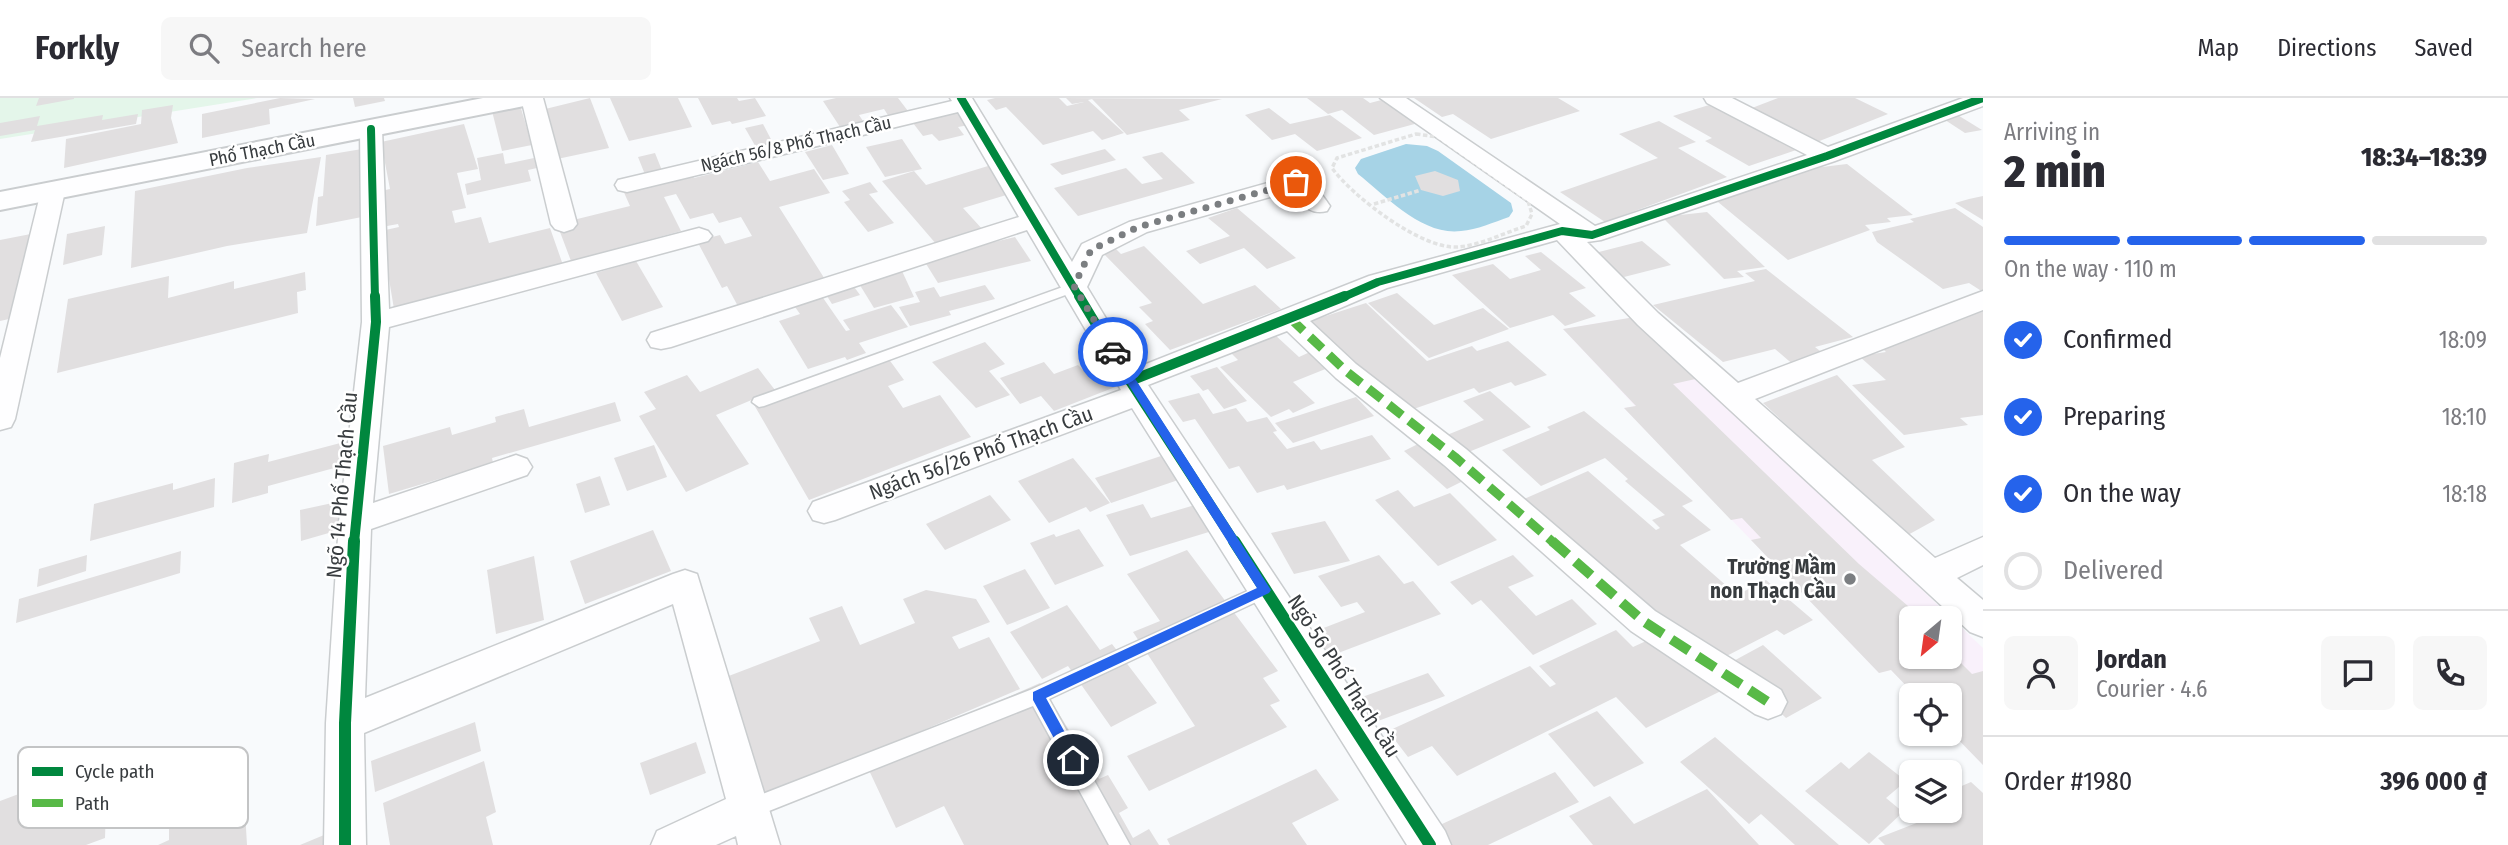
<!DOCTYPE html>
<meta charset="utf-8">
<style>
body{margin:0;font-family:"Fira Sans Condensed",sans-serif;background:#f7f7f7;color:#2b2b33;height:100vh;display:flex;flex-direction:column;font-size:26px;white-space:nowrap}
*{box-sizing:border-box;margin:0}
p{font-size:23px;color:#7c7c81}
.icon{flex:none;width:38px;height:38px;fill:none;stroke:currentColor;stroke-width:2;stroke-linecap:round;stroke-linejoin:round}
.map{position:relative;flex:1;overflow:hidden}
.side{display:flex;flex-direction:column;background:#fff;width:525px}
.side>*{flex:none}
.needle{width:46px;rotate:209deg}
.fabs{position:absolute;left:1899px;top:508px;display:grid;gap:14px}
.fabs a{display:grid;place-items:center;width:63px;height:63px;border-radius:10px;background:#fff;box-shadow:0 2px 5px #0004;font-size:35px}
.pin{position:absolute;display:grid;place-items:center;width:60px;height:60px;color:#fff;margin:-30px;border:4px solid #fff;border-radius:50%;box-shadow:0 2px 7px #0007}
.courier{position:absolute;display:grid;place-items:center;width:70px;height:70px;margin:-35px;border:5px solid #2563eb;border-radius:50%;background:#fff;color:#222;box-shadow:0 2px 9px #0007}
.overview em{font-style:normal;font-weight:800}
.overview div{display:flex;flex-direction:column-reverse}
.overview{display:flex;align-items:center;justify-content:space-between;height:119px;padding:0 21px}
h1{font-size:46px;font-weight:800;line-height:52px}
.bar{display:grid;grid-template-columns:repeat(4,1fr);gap:10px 7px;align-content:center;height:84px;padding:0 21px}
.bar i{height:9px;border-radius:5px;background:#e1e1e2}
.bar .selected{background:#2563eb}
.bar p{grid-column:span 4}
.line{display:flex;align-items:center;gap:18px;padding:0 21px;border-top:2px solid #e1e1e2}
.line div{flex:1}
.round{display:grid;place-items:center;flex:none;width:74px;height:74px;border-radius:10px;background:#f7f7f7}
ol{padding:0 21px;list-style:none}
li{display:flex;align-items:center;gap:21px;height:77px}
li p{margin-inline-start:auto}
li .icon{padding:7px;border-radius:50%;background:#2563eb;color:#fff;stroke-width:4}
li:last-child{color:#7c7c81}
li i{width:38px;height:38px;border:4px solid #e1e1e2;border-radius:50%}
header{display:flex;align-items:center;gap:42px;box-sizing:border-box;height:98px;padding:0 35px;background:#fff;border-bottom:2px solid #e1e1e2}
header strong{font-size:33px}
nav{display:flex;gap:38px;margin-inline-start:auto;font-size:24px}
.search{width:490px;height:63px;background:#f7f7f7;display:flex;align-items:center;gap:18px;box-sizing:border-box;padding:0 24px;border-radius:10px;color:#7c7c81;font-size:26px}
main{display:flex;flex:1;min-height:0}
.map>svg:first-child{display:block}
</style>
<header>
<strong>Forkly</strong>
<div class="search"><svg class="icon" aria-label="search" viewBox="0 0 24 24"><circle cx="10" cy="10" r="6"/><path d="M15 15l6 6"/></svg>Search here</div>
<nav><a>Map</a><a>Directions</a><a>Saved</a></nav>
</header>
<main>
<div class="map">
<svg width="1983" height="747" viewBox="0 0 1983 747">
<rect width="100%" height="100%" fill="#f8fafc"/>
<path fill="#f9f1fb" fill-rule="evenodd" d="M1635,219L1983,550V667L1950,633V597H1915L1891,572L1879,575L1624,310L1635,308L1563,231ZM1911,520H1950V558H1911Z"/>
<polygon fill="#e4f6ea" points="0,0 257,0 0,41"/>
<path fill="#a6d3e6" d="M1406,46L1427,48L1438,53L1511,105L1513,113L1509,119C1494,124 1477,132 1461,133C1422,138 1386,98 1358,76L1355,70L1361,61Z"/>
<g fill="#e1dfe0">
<polygon points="39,0 74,0 74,1 36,8"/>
<polygon points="280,0 315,1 269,11 270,26 202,40 202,16"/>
<polygon points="353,0 384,0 385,3 355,9"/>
<polygon points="590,0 609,50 543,64 529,15"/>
<polygon points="610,0 678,0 692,29 629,43"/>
<polygon points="698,0 737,0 739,3 755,0 766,18 732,26 730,23 712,27"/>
<polygon points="836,0 898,0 911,17 891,22 884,11 859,17 863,23 840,29 823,3"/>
<polygon points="995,0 1059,0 1067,8 1084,4 1072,6 1066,0 1222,1 1179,12 1190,22 1127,37 1092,1 1088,2 1124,35 1102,42 1093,33 1043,47 1006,9 996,12 987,2"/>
<polygon points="1307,0 1363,0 1370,5 1389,0 1422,24 1374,37 1342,12 1328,16"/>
<polygon points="1414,0 1558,0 1580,13 1491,41 1453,16 1442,19"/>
<polygon points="1778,0 1855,0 1888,16 1817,44 1752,10"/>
<polygon points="1719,4 1802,50 1749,68 1705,43 1712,40 1673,18"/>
<polygon points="173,7 171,20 178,45 64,70 66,41 141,26 142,12"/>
<polygon points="520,7 532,47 502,53 492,13"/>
<polygon points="1269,10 1290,26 1330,17 1362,40 1317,53 1295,36 1272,42 1245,17"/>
<polygon points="963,13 974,26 958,29 964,37 939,43 932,36 923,38 913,25"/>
<polygon points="138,16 136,26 31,44 35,32 0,38 0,25 40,18 37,28 103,17 102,22"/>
<polygon points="1956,16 1982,32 1965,35 1939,18"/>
<polygon points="1659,23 1696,44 1678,50 1727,79 1605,124 1560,94 1658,60 1619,36"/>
<polygon points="464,26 478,71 457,75 466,110 452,113 455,125 481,119 489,145 550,130 563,167 394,211 381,133 399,129 398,126 387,128 381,93 390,91 381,44"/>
<polygon points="763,26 774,47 757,51 745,30"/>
<polygon points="902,41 922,71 885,79 866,49"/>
<polygon points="832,47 849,76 823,82 805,54"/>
<polygon points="368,50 367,118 316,128 318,99 323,98 326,57"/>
<polygon points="1105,51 1116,62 1062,77 1050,66"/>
<polygon points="1162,54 1195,85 1078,118 1054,90 1126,70 1142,86 1163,81 1142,59"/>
<polygon points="503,55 505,66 534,60 537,70 528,72 531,83 467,97 465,86 481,82 477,60"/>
<polygon points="655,55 663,75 646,79 638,59"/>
<polygon points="321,59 307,135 227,148 131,170 135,93 247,70"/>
<polygon points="758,64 770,83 814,71 830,95 779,109 828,186 740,212 727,188 722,190 697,143 720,137 725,146 752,138 741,119 719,125 713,115 690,121 676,96 664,99 681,133 571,163 557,126 630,108 622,90 690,73 694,80"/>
<polygon points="1847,66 1913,117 1887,120 1891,124 1865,127 1870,132 1788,162 1718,104 1797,72"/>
<polygon points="988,68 1013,95 963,110 983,132 937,147 882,83 914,73 926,87"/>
<polygon points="1435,73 1458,82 1460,93 1443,98 1421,92 1415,78"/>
<polygon points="870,84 878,94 869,96 894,125 868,134 844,104 850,102 842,93"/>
<polygon points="1983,98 1983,122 1955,105 1969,101"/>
<polygon points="1237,110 1296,160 1267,171 1244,150 1200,166 1186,153 1230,138 1208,120"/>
<polygon points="1955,110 1983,129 1983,194 1969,185 1943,191 1877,144 1872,134 1914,124 1910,121"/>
<polygon points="1707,114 1765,169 1737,173 1744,179 1724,181 1662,119"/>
<polygon points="105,128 102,157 63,167 67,136"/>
<polygon points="41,134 18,219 0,223 0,142"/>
<polygon points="1015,139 1031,163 938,185 923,161"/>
<polygon points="1642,143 1671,167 1624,179 1595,155"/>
<polygon points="1112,147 1121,156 1144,148 1203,206 1255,187 1281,211 1170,252 1145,226 1153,223 1139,209 1152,205 1100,152"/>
<polygon points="1541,154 1586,190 1569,195 1596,218 1565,228 1553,217 1510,230 1452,177 1493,166 1510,181 1541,172 1525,158"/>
<polygon points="636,163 663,209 622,223 596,175"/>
<polygon points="1766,171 1853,239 1815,249 1829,260 1796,269 1775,251 1723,264 1653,207 1755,183 1745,175"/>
<polygon points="902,173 914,199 874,210 858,184"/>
<polygon points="305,174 306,192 297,194 298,215 57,275 68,201 169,178 168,200 234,183 234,191"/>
<polygon points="852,186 860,197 832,206 825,195"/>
<polygon points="985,187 995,201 949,213 951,217 910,228 899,209 920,204 915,194 934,189 940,199"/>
<polygon points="1397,195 1434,227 1483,210 1509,231 1429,260 1368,205"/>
<polygon points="821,197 846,233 850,232 843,222 891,207 908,229 859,245 866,255 847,262 845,259 808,271 779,223 800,216 793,206"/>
<polygon points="1366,205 1427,263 1472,248 1477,253 1508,243 1547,277 1515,288 1511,284 1479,295 1474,290 1405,314 1301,226"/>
<polygon points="1983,206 1983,317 1960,320 1968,327 1904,337 1852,287 1886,282 1859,258 1886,254 1879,247 1904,244 1926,235 1920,230 1976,215 1968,210"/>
<polygon points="1635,219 1700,280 1673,286 1859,466 1922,520 1911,520 1911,558 1950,558 1950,554 1972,576 1983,573 1983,667 1950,633 1950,597 1915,597 1891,572 1879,575 1751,442 1761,440 1742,420 1731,422 1624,310 1636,308 1563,231"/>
<polygon points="1274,236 1299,259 1310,254 1328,270 1293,284 1315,305 1293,315 1289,311 1271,319 1220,269 1238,262 1230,254"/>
<polygon points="985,244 1005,266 989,273 1010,297 976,310 932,264"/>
<polygon points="888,260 904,282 888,288 903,310 940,297 971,339 809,402 753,305 869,263"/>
<polygon points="1044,264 1054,276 1078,267 1086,275 1111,266 1128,284 1054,313 1041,298 1020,306 1000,280"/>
<polygon points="1217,269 1230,284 1247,303 1224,311 1208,291 1203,293 1190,278"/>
<polygon points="758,270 775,292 716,317 749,366 686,394 639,318 656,311 644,294 687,277 700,294"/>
<polygon points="1837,277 1905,349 1872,362 1935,422 1906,438 1763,305"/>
<polygon points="1490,293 1531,329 1456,359 1437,341 1484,322 1463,303"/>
<polygon points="1199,295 1213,316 1236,310 1247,324 1267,319 1277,333 1273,334 1287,351 1314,343 1321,352 1372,337 1391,361 1287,392 1284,387 1257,395 1239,368 1229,371 1195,321 1183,324 1168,303"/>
<polygon points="1356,299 1374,318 1293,345 1275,325"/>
<polygon points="615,304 621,323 492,360 493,365 389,396 383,348 450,329 452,337 496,324 495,319 524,311 529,329"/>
<polygon points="1584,313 1693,403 1682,408 1711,432 1680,447 1737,497 1766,482 1813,522 1784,537 1777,532 1711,566 1515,405 1588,373 1656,432 1660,430 1652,422 1665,417 1625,383 1628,381 1605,360 1541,388 1502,352 1550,332 1547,329"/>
<polygon points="1426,342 1469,380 1447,391 1404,353"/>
<polygon points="348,343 349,366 268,388 268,395 232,405 234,365 269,356 268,364"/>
<polygon points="654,347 667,379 627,393 614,360"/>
<polygon points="1167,356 1184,380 1111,405 1095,380"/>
<polygon points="1073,360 1110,405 1090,414 1086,409 1049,425 1018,383"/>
<polygon points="600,378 610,407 585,415 576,386"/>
<polygon points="215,380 214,409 90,443 94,406 173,385 173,392"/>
<polygon points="1398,392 1414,409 1450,395 1497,442 1438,468 1375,402"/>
<polygon points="990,397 1011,422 945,452 926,426"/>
<polygon points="351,401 353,428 301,443 300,412"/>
<polygon points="1205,404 1222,430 1130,458 1106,417 1143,406 1151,420"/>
<polygon points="1325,423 1350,463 1294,476 1271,435"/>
<polygon points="1079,431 1104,468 1055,487 1030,445 1054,436 1056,439"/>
<polygon points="653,432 671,473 585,506 570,463"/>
<polygon points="1187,452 1278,573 1263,580 1280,603 1270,607 1287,629 1149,693 1127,658 1195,628 1133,534 1160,523 1127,476"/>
<polygon points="181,453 180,475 16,525 19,501"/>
<polygon points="87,457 86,473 37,489 39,471"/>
<polygon points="1379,457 1404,486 1413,483 1441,516 1325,560 1308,536 1365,514 1357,504 1341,509 1318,478"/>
<polygon points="1513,457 1534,478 1508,489 1536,518 1572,501 1597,526 1533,557 1481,502 1472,507 1450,484"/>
<polygon points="534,458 544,522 496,536 487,472"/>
<polygon points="1025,471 1050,510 1007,527 983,488"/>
<polygon points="926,492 976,501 990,524 952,539 959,551 989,539 1020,591 757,703 713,584 820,543 809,520 842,508 860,547 915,525 903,501"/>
<polygon points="1067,507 1100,552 1112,546 1157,605 1111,629 1068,568 1042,581 1010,534"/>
<polygon points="1616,532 1633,549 1657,538 1723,592 1646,630 1616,599 1457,678 1432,648 1408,659 1388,633 1530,568 1550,589 1556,586 1539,568"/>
<polygon points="1763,547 1822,600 1786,620 1728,566"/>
<polygon points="1428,575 1445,598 1370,626 1354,602"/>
<polygon points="1040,585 1099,681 1108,677 1128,710 1119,715 1133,740 1149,731 1159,747 964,747 944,708 896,730 867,668 911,642"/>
<polygon points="1597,613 1644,665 1594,689 1548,636"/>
<polygon points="475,624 481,653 375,694 371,663"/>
<polygon points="1715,639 1839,747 1795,747 1761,716 1749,726 1680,664"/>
<polygon points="696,644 706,675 650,697 640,665"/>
<polygon points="1869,654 1906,683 1886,700 1903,714 1869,746 1805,693 1841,664 1849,671"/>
<polygon points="484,663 496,714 486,719 493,747 390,747 383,705"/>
<polygon points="1316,671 1339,702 1292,725 1307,747 1170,747 1167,741"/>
<polygon points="1555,674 1579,704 1488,747 1440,747 1429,732"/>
<polygon points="107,681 105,740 86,747 0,747 0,703 56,682 54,701"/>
<polygon points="1971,684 1983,695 1983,747 1885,747 1878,740 1950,712 1950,693"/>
<polygon points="214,686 216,725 245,713 247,747 158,747 169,742 169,703"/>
<polygon points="1707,691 1759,747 1593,747 1569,718 1610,698 1634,726"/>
<polygon points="324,737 325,747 300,747"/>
</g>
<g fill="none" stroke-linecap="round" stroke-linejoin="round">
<defs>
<g id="service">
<polygon points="1074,185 1079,186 1079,192 764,308 759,309 752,304 754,300"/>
<polygon points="1265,485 1271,487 1274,492 1271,497 1049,601 1130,747 1109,747 1033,608 749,721 742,718 739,711 742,704 1030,592"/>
</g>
<g id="minor">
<polygon points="521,0 543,0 577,126 573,131 564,134 555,131 551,126"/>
<path d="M950,0H972L1072,164L1082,146L1129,124L1296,77C1310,80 1322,96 1330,108L1327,113C1309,118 1302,105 1291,93L1147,134L1102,157L1087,189L1136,270L1369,178L1560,126L1380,0H1406L1595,128L1807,57L1707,5L1704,0H1732L1828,49L1963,0H1983V8L1835,63L1601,142L1587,144L1658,215L1738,285L1983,193V212L1755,301L1935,460L1983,439V467L1957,480L1983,502V539L1970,534L1638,227L1557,142L1387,190L1310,223L1356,266L1466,351L1655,513L1781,592L1787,604L1781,616L1768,621L1755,616L1631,533L1444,367L1336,280L1287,233L1148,287L1445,733L1451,747H1407L1132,310L835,422L824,425L813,422L808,413L813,404L1121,292L1027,132L671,249L661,251L651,249L647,242L651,235L1019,119L958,14L627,94L618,92L615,87L618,82L952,3Z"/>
<polygon points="371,24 379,26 382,31 389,211 699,130 708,133 712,138 708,143 389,229 373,405 516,357 527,361 532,369 527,377 371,431 365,600 673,476 685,472 697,476 780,747 738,747 736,738 716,747 651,747 657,733 726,701 673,506 364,635 366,747 324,747 326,625 339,424 362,224 360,31 363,26"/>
<polygon points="53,86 62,88 65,93 15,321 11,329 0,332 0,260 41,93 44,88"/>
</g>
<polygon id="tertiary" points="483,0 537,0 533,6 524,8 0,112 0,94"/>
</defs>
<use href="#service" stroke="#cacdcf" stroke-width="3"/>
<use href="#minor" stroke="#cacdcf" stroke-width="3"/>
<use href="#tertiary" stroke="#cacdcf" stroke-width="4"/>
<g stroke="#e2e3e3" stroke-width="3.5" stroke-dasharray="4.5 2.5" stroke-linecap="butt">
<path d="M1416,36L1438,39L1528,103L1532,116L1526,128C1504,135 1481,147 1458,149C1422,152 1352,98 1332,70L1337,60Z"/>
<polyline points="1374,106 1421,92"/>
</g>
<use href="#service" fill="#fefeff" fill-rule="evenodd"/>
<use href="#minor" fill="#fefeff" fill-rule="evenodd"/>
<use href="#tertiary" fill="#fefeff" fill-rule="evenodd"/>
<polyline stroke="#58b947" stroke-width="9" stroke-dasharray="17 9" stroke-linecap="butt" points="1291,221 1346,273 1455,359 1554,445"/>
<polyline stroke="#58b947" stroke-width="10" stroke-dasharray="21 10" stroke-linecap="butt" points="1552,443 1643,523 1768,604"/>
<defs>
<g id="cycleway-far2">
<polyline points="961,0 1080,200"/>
<polyline points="371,31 375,200"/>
<polyline points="1341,200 1378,184 1562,133 1592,137 1827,58 1983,0"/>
</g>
<g id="cycleway-far1">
<polyline points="1079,198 1130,283 1235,445"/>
<polyline points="1130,283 1345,198"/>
<polyline points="354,445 376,224 375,198"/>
</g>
<g id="cycleway">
<polyline points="1234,443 1430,747"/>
<polyline points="345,747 345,625 354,443"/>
</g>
</defs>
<use href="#cycleway-far2" stroke="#fff" stroke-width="11"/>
<use href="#cycleway-far1" stroke="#fff" stroke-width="14"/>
<use href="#cycleway" stroke="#fff" stroke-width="17"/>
<use href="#cycleway-far2" stroke="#00873e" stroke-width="8"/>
<use href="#cycleway-far1" stroke="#00873e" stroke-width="10"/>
<use href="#cycleway" stroke="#00873e" stroke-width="12"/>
</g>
<polygon fill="#2563eb" points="1109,251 1116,251 1271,492 1269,495 1046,600 1080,662 1073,668 1068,666 1033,602 1033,594 1257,490 1109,256"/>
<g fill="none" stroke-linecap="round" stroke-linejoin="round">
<polyline stroke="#7b7e81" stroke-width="7" stroke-dasharray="0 12.6" points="1113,254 1074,188 1091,152 1138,129 1296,84"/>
</g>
<circle fill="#7b7e81" stroke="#fff" stroke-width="2.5" cx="1850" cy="481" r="7"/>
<g text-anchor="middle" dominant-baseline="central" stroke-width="5" stroke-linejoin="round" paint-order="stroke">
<g font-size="18" fill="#383c3f" stroke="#fff">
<text transform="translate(796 46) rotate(-13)">Ngách 56/8 Phố Thạch Cầu</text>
<text transform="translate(262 52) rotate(-11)">Phố Thạch Cầu</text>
</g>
<g font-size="21" fill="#383c3f" stroke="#fff">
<text transform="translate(981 355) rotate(-20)">Ngách 56/26 Phố Thạch Cầu</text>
<text transform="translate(342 387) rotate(-85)">Ngõ 14 Phố Thạch Cầu</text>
<text transform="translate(1344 578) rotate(57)">Ngõ 56 Phố Thạch Cầu</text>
</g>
<g font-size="21" font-weight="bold" fill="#383c3f" stroke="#fff" text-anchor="end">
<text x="1836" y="469">Trường Mầm<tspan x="1836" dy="24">non Thạch Cầu</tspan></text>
</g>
</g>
<rect x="18" y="649" width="230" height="81" rx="10" fill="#fff" stroke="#c3c4c5" stroke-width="2"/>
<rect x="32" y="669" width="31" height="9" fill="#00873e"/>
<rect x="32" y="701" width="31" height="8" fill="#58b947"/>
<g font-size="19" fill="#383c3f">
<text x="75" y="680">Cycle path</text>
<text x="75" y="712">Path</text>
</g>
</svg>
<div class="fabs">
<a><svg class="needle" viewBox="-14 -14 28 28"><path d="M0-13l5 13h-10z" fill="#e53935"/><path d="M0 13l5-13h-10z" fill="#7c7c81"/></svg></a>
<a><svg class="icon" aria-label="locate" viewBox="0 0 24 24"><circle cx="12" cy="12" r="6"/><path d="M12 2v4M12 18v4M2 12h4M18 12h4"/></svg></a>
<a><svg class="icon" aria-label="layers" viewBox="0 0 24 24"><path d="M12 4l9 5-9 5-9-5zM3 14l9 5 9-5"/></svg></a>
</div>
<div class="pin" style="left:1296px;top:84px;background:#ea580c"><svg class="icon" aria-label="bag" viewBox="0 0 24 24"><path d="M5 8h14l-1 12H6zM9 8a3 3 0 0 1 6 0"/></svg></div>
<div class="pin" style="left:1073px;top:662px;background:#1f2937"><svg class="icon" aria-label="home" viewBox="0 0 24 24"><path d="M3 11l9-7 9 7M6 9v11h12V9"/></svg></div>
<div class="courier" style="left:1113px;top:254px"><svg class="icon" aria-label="car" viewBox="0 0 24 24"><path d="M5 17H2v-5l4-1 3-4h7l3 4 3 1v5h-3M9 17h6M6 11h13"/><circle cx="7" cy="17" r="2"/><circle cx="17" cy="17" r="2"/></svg></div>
</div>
<section class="side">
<div class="overview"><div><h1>2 min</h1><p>Arriving in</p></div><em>18:34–18:39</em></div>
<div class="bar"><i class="selected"></i><i class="selected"></i><i class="selected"></i><i></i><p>On the way · 110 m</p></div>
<ol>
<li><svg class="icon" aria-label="check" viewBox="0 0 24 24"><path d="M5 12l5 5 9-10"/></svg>Confirmed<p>18:09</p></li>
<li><svg class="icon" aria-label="check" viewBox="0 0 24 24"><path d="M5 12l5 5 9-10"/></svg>Preparing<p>18:10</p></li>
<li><svg class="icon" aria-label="check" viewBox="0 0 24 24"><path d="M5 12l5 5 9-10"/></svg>On the way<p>18:18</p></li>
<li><i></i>Delivered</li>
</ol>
<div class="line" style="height:126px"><a class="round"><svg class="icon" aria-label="person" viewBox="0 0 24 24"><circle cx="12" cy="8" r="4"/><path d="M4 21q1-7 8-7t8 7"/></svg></a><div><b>Jordan</b><p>Courier · 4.6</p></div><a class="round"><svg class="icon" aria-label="chat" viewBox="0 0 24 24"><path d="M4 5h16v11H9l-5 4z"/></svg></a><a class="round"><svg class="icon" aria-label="phone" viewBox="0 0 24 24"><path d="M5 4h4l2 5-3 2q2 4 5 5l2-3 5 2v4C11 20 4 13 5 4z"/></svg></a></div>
<div class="line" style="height:91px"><div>Order #1980</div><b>396 000 ₫</b></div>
</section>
</main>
